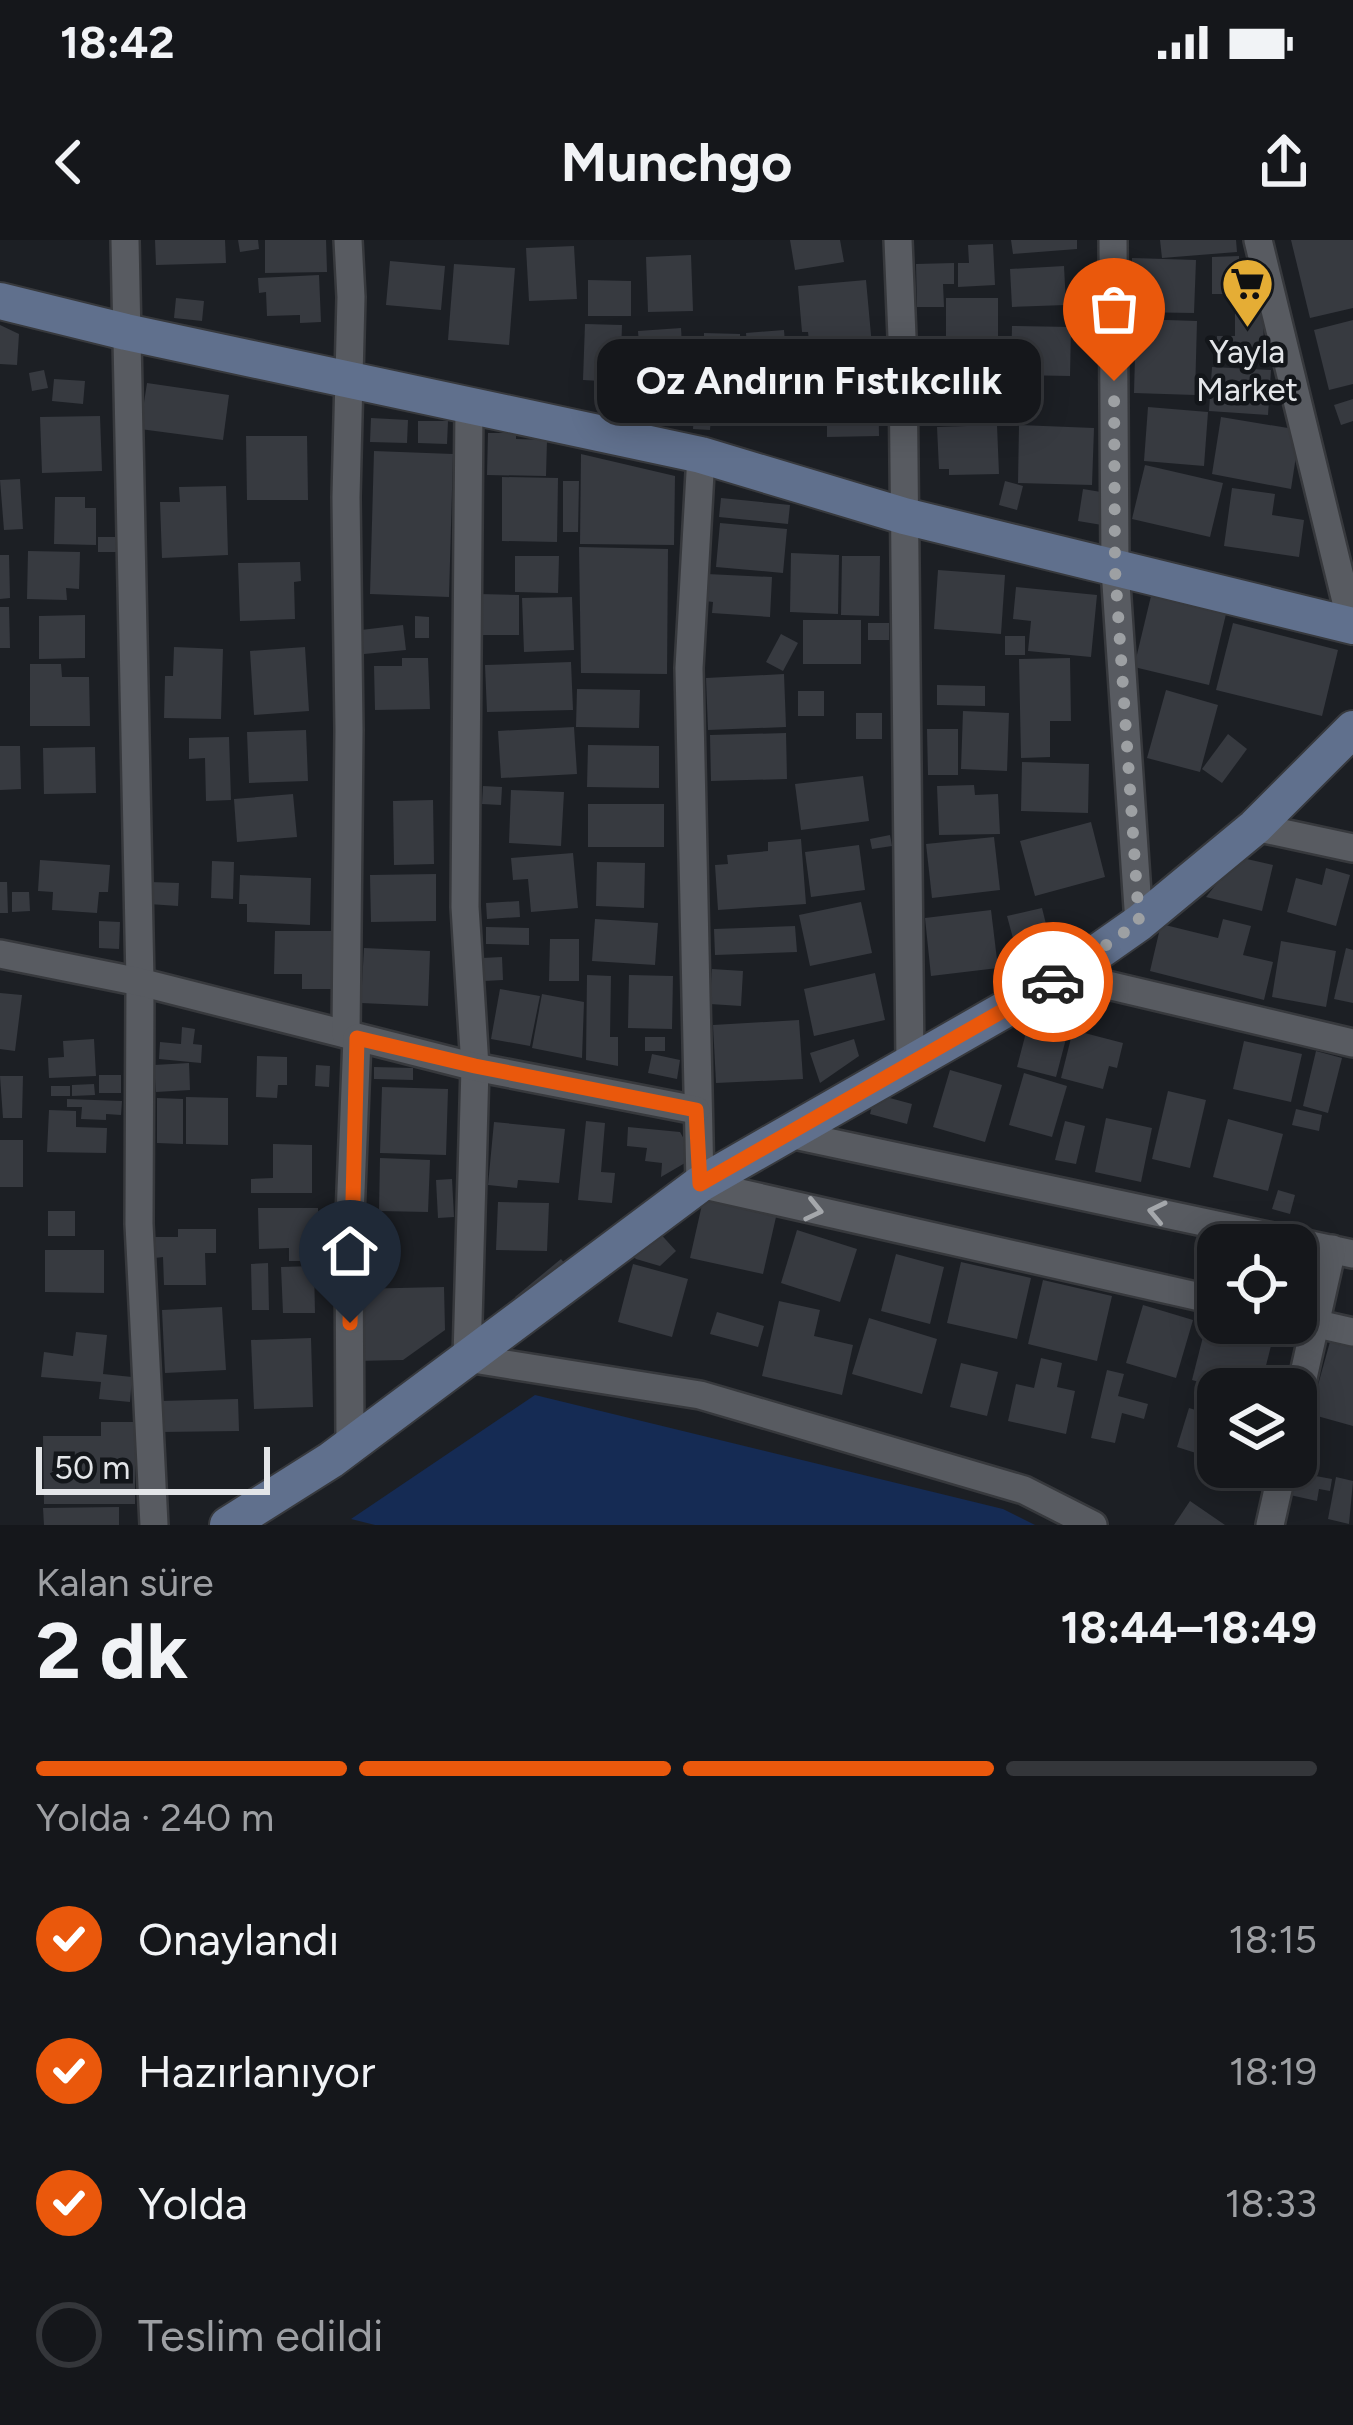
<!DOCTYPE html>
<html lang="tr">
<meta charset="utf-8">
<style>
body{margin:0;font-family:Figtree,sans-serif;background:#222428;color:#f1f3f6;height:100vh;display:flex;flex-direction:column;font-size:45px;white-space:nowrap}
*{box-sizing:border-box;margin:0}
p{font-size:39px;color:#9d9fa3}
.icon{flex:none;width:66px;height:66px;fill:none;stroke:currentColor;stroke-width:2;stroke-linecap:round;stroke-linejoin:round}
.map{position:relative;height:1285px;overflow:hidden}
.side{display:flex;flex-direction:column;background:#15171b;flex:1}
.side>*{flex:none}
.tools{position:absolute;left:1197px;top:984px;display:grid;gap:24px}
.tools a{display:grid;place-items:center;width:120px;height:120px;border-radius:24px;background:#15171b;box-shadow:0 6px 30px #0003,0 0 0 3px #34363a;font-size:60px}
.scale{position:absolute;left:36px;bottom:30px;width:234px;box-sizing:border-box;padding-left:12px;border:6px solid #e3e5e8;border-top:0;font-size:33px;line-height:42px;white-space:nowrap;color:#e3e5e8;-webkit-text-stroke:9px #13161a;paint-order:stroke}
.pin{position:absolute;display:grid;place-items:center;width:102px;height:102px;color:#fff;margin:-123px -51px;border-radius:50% 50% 50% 0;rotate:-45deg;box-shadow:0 0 12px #0007}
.pin .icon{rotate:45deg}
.courier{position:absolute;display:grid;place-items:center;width:120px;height:120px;margin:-60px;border:9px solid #ea580c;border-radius:50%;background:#fff;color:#222;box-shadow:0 3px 15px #0007}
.bubble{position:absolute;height:84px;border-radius:24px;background:#15171b;box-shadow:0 6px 30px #0003,0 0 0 3px #34363a;font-size:39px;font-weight:700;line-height:84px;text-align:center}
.headline em{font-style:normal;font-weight:700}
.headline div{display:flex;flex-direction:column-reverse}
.headline{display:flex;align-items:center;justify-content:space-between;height:204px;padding:0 36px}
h1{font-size:78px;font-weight:700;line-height:90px}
.bar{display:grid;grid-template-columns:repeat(4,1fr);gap:18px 12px;align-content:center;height:144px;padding:0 36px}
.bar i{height:15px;border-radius:9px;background:#34363a}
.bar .active{background:#ea580c}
.bar p{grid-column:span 4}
ol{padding:0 36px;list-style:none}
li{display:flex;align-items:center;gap:36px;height:132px}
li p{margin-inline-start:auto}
li .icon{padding:12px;border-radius:50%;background:#ea580c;color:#fff;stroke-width:4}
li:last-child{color:#9d9fa3}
li i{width:66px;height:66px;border:6px solid #34363a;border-radius:50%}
.status{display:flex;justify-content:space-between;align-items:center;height:84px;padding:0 60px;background:#15171b;direction:ltr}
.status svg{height:33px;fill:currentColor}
header{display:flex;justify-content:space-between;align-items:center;height:156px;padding:0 36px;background:#15171b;font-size:54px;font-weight:700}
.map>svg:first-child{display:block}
</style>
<div class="status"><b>18:42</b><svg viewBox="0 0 49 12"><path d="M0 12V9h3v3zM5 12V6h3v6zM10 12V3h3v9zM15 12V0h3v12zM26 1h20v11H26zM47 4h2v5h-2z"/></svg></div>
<header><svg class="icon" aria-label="back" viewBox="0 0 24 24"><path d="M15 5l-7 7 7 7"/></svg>Munchgo<svg class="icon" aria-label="share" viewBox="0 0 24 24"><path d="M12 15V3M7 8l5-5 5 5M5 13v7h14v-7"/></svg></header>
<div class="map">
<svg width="1353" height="1285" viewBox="0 0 1353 1285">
<rect width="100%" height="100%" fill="#1c1f24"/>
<polygon fill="#152b54" points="535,1155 1003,1269 1035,1285 375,1285 351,1279"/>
<g fill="#373a40">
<polygon points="155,0 225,0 226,23 156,25"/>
<polygon points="238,0 258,0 259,9 240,12"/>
<polygon points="265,0 326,0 327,32 265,33"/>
<polygon points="790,0 840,0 844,22 795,30"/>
<polygon points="1011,0 1077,0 1077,9 1013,14"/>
<polygon points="1160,0 1236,0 1237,12 1162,18"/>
<polygon points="1291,0 1353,0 1353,68 1310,78"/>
<polygon points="993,4 995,45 958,47 958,23 969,23 968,5"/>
<polygon points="574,6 577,59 529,61 526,8"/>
<polygon points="691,15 693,71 648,72 646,17"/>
<polygon points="1239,16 1239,54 1212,54 1212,17"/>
<polygon points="1132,18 1196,20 1194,73 1131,72"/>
<polygon points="390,21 445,26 441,70 386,65"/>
<polygon points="954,23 954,44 943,44 944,67 917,67 916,24"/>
<polygon points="454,24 515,28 509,105 448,100"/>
<polygon points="1064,26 1066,65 1012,67 1010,29"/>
<polygon points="319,35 321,82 300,83 300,75 267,76 266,52 259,53 258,38"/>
<polygon points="588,40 631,41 631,76 588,76"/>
<polygon points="866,40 872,106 810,111 808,92 802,92 798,46"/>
<polygon points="176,58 204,61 202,81 174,78"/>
<rect x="946" y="58" width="52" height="41"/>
<polygon points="1263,58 1264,121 1217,121 1217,96 1235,96 1235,59"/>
<polygon points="1136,79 1197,81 1195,155 1134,153"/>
<polygon points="1353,80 1353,144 1329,150 1314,90"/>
<polygon points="585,84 622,85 620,142 583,140"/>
<polygon points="0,85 19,94 17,125 0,124"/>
<polygon points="1012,86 1071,87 1070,136 1011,135"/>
<polygon points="681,88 685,157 643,160 638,91"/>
<polygon points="784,90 786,116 748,119 746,93"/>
<polygon points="704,93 740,94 740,121 704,120"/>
<polygon points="921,101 998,104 997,143 920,141"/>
<polygon points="878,121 879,196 827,197 827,122"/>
<polygon points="763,125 764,133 802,131 805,183 749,185 746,126"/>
<polygon points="1212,127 1271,130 1268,175 1209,171"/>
<polygon points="44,130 48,148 32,151 29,133"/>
<polygon points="54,139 85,141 83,164 52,161"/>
<polygon points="147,143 229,155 223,200 140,189"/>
<polygon points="983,146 984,160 995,159 996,180 926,183 924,149"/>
<polygon points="1353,159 1353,181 1341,185 1334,165"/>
<polygon points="695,162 712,163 710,190 693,189"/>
<polygon points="1148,167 1208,172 1204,226 1144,221"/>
<polygon points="100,176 102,231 42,233 40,177"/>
<polygon points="1221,177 1300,190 1291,249 1212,234"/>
<polygon points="371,178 408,180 407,203 370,202"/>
<polygon points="418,181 448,181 447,204 418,203"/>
<polygon points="997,185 999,234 949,235 949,229 939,229 937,187"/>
<polygon points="1019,185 1094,188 1092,245 1018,243"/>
<polygon points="488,193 516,193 516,199 547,200 546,236 487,235"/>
<polygon points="246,196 307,196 308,260 247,260"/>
<polygon points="374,211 453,214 449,357 370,354"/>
<polygon points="581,214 675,236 674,305 580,304"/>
<polygon points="1145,225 1223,243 1210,297 1132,279"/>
<polygon points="502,237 558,238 557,302 502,301"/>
<polygon points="20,239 23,289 4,290 0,240"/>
<polygon points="563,241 579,241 578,292 563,292"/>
<polygon points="1005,241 1023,246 1017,270 999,265"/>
<polygon points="226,246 228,315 162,318 160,262 180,262 179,247"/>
<polygon points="1232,248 1275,254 1272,275 1304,280 1299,317 1224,306"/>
<polygon points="1083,249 1107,253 1102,285 1078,281"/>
<polygon points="55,257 85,257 85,268 96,268 96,305 54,304"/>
<polygon points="721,258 790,265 788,284 719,277"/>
<polygon points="720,283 787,289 783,333 716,327"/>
<rect x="98" y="297" width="20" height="15"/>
<polygon points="579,307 668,309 667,434 581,433"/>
<polygon points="28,311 80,312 79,349 66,348 67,360 27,359"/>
<polygon points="791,313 839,315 838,374 790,372"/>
<polygon points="0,315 9,315 10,358 0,359"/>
<polygon points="515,316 559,316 558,353 515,352"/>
<polygon points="842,316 880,316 879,376 841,375"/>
<polygon points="300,322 301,341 294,342 295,379 240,381 238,323"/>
<polygon points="938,330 1005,335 1001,394 934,389"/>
<polygon points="707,334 772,337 770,377 712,373 713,362 705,361"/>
<polygon points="1016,347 1097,355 1091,417 1028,411 1031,381 1013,379"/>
<polygon points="479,354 519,355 519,395 478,395"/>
<polygon points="1151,356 1226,374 1209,445 1134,427"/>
<polygon points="572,357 574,410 524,412 522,358"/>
<polygon points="0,367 9,367 10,408 0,408"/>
<polygon points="85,375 85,418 39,419 39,376"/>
<polygon points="415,376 429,377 429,398 415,398"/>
<rect x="803" y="380" width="58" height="44"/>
<rect x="868" y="383" width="21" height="17"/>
<polygon points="1233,383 1338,410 1322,476 1216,450"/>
<polygon points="403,385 406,410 364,414 361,390"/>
<polygon points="781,394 798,403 783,431 766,422"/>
<rect x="1005" y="396" width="20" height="19"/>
<polygon points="174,407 223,409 221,479 164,478 165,436 173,436"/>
<polygon points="305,407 309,471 254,475 250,411"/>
<polygon points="402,418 428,418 430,469 375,470 374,426 402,426"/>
<polygon points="1070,418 1071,481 1050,481 1050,517 1021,518 1019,419"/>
<polygon points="571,422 573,470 487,472 485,425"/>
<polygon points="30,424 61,424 62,437 89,437 90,486 30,486"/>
<polygon points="784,434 786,487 708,490 706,438"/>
<polygon points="937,445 985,446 985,466 937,465"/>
<polygon points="577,449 640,450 639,488 576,487"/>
<polygon points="1166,450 1218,465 1200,532 1147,518"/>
<rect x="798" y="451" width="26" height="25"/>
<polygon points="963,471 1009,473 1007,531 961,529"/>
<rect x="856" y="473" width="26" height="26"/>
<polygon points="574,487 577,534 501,538 498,491"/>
<polygon points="927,489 958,489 958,535 928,535"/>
<polygon points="306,490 308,541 249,543 247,492"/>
<polygon points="786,493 787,539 711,541 710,495"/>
<polygon points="1228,494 1247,509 1222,543 1202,529"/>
<polygon points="229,497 231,560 206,561 205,518 189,519 189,498"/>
<polygon points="588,505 659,506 659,548 587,547"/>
<polygon points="0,506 20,506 21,549 0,550"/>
<polygon points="95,507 96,553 44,554 43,508"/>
<polygon points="1022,522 1089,524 1088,573 1021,571"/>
<polygon points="863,536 869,581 801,590 795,544"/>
<polygon points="974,545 975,555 998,554 1000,594 939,595 937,546"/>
<polygon points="483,546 502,547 501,565 482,564"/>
<polygon points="511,550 564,552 561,606 509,603"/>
<polygon points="293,554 297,597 237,602 234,559"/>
<polygon points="433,560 434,624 394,625 393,561"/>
<rect x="588" y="564" width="76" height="43"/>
<polygon points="1091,582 1105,637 1035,656 1020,601"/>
<polygon points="890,595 892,606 872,609 870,599"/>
<polygon points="994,597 1000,650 932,658 926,604"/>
<polygon points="801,599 806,664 718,670 715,625 728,624 727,615 768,611 768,602"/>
<polygon points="859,605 865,650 811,657 805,612"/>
<polygon points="573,613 578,668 531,672 528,639 513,640 511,618"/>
<polygon points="1238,617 1273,625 1262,671 1206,657"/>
<polygon points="40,620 110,625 108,652 99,652 97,673 52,670 53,652 38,651"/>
<polygon points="212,621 234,622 233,659 211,658"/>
<polygon points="597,622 645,623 644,668 596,666"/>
<polygon points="1326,628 1350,635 1336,686 1287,672 1296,638 1322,645"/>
<polygon points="436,634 436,681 371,682 370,635"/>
<polygon points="240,635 311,638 310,685 247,682 247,664 239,664"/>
<polygon points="0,642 7,642 8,673 0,673"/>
<polygon points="150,642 179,643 178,666 149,664"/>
<polygon points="12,652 29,652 30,671 12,672"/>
<polygon points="519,661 520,677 487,679 486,663"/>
<polygon points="861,662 872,713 810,726 799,675"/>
<polygon points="1042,668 1051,704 1017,713 1007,676"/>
<polygon points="991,670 998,728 931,736 925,678"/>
<polygon points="595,679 658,683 655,725 592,721"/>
<polygon points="1223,679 1251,686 1243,715 1273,722 1264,760 1150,731 1161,684 1218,698"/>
<polygon points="99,681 120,682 119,709 99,708"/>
<polygon points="795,686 797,712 715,715 714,689"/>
<polygon points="486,687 529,688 529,705 486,704"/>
<polygon points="275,691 331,691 331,749 302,749 302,734 274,734"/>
<polygon points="550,699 579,699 579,741 549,741"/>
<polygon points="1281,701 1336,711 1326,767 1272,757"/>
<polygon points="364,708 430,711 428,766 361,763"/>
<polygon points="1346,708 1353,710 1353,763 1334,759"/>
<polygon points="502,717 503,740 484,741 482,718"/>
<polygon points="712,729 743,731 741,766 710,764"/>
<polygon points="875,733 885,780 814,796 804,749"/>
<polygon points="587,735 611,736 610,797 618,797 618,826 586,820"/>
<polygon points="629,735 673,736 672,789 628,788"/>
<polygon points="500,749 540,756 530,806 491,799"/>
<polygon points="0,753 22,755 15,811 0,809"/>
<polygon points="542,754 584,762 582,818 532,808"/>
<polygon points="799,780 803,839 716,843 713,785"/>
<polygon points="1029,781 1068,791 1056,837 1017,827"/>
<polygon points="182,787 195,789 193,804 202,805 201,823 159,819 160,802 181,804"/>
<polygon points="1073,790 1123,803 1117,828 1109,826 1103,849 1061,838"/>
<rect x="645" y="797" width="20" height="14"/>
<polygon points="94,799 96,836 49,838 48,818 64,817 63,801"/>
<polygon points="854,799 859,816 820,843 810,813"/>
<polygon points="1244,801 1302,814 1291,862 1233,849"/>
<polygon points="1316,811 1342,818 1328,873 1303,866"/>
<polygon points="652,814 680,820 677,839 648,833"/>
<polygon points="257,816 287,817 287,845 278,845 277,858 256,857"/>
<polygon points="189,823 190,850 156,852 154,825"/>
<polygon points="316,825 330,826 329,847 315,846"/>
<polygon points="374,827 413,828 413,840 374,839"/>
<polygon points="950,830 1002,845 985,902 933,887"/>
<polygon points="1024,833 1067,846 1052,897 1009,885"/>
<rect x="99" y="835" width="22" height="18"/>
<polygon points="0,836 23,836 22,878 3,878"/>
<polygon points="94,844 95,855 72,856 72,845"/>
<rect x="51" y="846" width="19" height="10"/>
<polygon points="382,847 448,849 446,915 380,913"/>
<polygon points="1168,851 1206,860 1190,928 1152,919"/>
<polygon points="875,854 912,864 907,884 870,874"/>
<polygon points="186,857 228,858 228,905 186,904"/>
<polygon points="157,858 183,859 183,904 157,903"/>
<polygon points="67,859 122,861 121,875 106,874 106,880 81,879 82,867 67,867"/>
<polygon points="1296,869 1322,875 1319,891 1292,885"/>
<polygon points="49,870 76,871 76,887 107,888 106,913 47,912"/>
<polygon points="1106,878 1152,888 1141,942 1095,932"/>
<polygon points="1228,879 1283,894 1268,951 1213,937"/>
<polygon points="586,881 605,883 601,932 615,933 612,963 578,960"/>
<polygon points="1065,881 1085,886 1076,924 1055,920"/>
<polygon points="494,882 565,889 559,943 518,940 517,948 488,945"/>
<polygon points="628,887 680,892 688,906 685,923 661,937 662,923 645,921 647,908 627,906"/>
<rect x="0" y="900" width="23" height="47"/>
<polygon points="273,904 312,905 312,953 251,953 251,939 273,938"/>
<polygon points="380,918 430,920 428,972 379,971"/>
<polygon points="452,939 454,977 438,978 436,940"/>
<polygon points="1278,950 1295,955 1290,974 1272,969"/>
<polygon points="703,960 776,977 763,1034 690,1018"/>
<polygon points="498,962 549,963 547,1011 496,1010"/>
<polygon points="258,968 318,968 319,1021 289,1021 289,1008 259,1009"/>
<rect x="48" y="971" width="27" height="25"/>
<polygon points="178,989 216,989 216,1013 205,1013 206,1045 164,1045 163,1017 155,1018 155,997 178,997"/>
<polygon points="657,990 676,1011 660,1026 636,1019 630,1013"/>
<polygon points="797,990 857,1009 840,1062 781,1043"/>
<polygon points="373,1004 395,1005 394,1029 372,1028"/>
<polygon points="45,1010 104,1010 104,1053 45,1052"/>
<polygon points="896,1014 944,1027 930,1084 881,1071"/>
<polygon points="561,1019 569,1029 523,1066 515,1057"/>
<polygon points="961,1022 1031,1038 1017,1099 947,1083"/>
<polygon points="268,1023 269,1070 252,1070 251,1024"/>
<polygon points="633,1024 688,1039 672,1097 618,1082"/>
<polygon points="314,1026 315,1073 283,1073 281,1027"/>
<polygon points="1043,1040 1112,1056 1097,1121 1028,1104"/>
<polygon points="444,1047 445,1090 403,1120 355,1121 353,1049"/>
<polygon points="779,1061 820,1070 814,1096 853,1105 842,1155 762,1136"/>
<polygon points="1143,1065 1193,1080 1176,1138 1126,1123"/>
<polygon points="222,1067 226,1130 165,1133 162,1070"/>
<polygon points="717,1072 764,1086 758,1107 710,1094"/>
<polygon points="869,1078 937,1099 922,1154 852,1134"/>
<polygon points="1206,1085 1272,1102 1260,1149 1224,1149 1192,1140"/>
<polygon points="76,1092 107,1095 103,1134 132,1137 130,1162 99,1159 101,1142 41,1137 44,1112 73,1116"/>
<polygon points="311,1098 313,1167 254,1169 251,1100"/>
<polygon points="1331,1098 1353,1104 1353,1186 1310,1174"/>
<polygon points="1041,1118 1062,1123 1057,1147 1075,1151 1066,1194 1008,1181 1016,1144 1034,1148"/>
<polygon points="961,1123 998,1132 987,1176 950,1167"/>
<polygon points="1107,1130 1124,1134 1118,1156 1148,1164 1144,1179 1122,1173 1115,1203 1091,1198"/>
<polygon points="238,1159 239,1191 161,1192 161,1161"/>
<polygon points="1189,1168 1218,1177 1218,1220 1177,1207"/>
<polygon points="101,1182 135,1182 135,1264 44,1264 43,1196 101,1196"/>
<polygon points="1294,1232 1332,1239 1330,1251 1319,1249 1317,1261 1290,1255"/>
<polygon points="1336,1237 1353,1241 1349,1284 1328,1279"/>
<polygon points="1190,1261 1225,1285 1174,1285"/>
<polygon points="119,1267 119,1285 44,1285 43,1268"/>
</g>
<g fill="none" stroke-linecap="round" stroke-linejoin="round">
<defs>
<g id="street">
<polyline points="125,0 140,742 139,984 154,1285"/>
<polyline points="898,0 903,121 910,825"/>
<polyline points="1113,0 1115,329 1139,683"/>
<polyline points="1258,0 1352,386"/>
<polyline points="469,165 465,667 475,827 467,1118 700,1155 1024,1250 1093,1285"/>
<polyline points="701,215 689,428 700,944 1218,1061"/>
<polyline points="1255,587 1353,608"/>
<polyline points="0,714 140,742 475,827 696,870"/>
<polyline points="1065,735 1353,803"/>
<polyline points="346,794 349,490 346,257 351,57 348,0"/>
<polyline points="785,893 1353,1014"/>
<polyline points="1296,1079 1353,1092"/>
<polyline points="1296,1169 1332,1009"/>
<polyline points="350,1205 349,1002 357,798"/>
<polyline points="1270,1285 1283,1227"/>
</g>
<g id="secondary">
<polyline points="0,61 126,92 701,215 904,276 1353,386"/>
<polyline points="228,1285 331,1220 700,944 1065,735 1139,683 1255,587 1353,489"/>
</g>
</defs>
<use href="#street" stroke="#37393d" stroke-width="32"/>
<use href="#secondary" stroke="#37393d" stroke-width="40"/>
<use href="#street" stroke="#585b61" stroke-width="27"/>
<use href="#secondary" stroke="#60708d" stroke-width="36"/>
</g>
<defs><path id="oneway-chevron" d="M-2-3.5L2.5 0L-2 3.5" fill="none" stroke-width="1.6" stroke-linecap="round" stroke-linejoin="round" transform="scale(3)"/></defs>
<g stroke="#a4a7ab">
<use href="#oneway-chevron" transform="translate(814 970) rotate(13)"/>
<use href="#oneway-chevron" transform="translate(1157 972) rotate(-168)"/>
</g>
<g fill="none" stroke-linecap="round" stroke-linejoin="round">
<polyline stroke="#9da0a3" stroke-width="12" stroke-dasharray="0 21.6" points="1053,742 1139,682 1115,329 1114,141"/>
<polyline stroke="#ea580c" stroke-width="15" points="350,1083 357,798 475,826 696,870 700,944 1053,742"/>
</g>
<defs>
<symbol id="supermarket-pin" viewBox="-11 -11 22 30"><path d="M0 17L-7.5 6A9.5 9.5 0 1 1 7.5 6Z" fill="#e5ad35" stroke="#13161a"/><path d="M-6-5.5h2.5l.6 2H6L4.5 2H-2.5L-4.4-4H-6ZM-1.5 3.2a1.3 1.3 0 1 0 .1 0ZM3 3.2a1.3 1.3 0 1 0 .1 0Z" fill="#111"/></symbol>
</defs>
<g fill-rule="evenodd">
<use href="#supermarket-pin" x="1218" y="14" width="59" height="81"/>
</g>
<g text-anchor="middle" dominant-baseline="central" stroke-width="9" stroke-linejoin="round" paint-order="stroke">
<g font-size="33" fill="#e3e5e8" stroke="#13161a">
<text x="1247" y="111">Yayla<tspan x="1247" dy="38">Market</tspan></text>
</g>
</g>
</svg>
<div class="tools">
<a><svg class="icon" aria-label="locate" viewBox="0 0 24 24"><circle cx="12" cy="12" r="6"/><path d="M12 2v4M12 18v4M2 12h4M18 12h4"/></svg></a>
<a><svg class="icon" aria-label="layers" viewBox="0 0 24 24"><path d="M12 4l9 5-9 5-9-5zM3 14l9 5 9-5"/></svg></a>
</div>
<div class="scale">50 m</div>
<div class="pin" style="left:1114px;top:141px;background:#ea580c"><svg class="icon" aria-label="bag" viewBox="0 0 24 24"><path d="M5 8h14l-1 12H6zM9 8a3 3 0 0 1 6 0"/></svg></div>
<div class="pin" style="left:350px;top:1083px;background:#1f2937"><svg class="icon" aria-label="home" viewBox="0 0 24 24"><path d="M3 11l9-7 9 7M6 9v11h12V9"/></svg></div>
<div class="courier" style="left:1053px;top:742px"><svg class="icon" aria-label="car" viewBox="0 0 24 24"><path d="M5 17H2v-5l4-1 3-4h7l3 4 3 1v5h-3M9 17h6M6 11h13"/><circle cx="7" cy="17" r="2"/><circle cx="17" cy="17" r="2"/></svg></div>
<div class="bubble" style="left:597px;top:99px;width:444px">Oz Andırın Fıstıkcılık</div>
</div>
<section class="side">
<div class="headline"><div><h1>2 dk</h1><p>Kalan süre</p></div><em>18:44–18:49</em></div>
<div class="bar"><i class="active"></i><i class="active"></i><i class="active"></i><i></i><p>Yolda · 240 m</p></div>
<ol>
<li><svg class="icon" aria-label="check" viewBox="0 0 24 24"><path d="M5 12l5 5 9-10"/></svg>Onaylandı<p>18:15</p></li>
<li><svg class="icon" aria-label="check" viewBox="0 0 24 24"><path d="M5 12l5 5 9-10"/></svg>Hazırlanıyor<p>18:19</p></li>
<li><svg class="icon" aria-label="check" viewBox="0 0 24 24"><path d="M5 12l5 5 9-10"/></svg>Yolda<p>18:33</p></li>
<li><i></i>Teslim edildi</li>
</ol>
</section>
